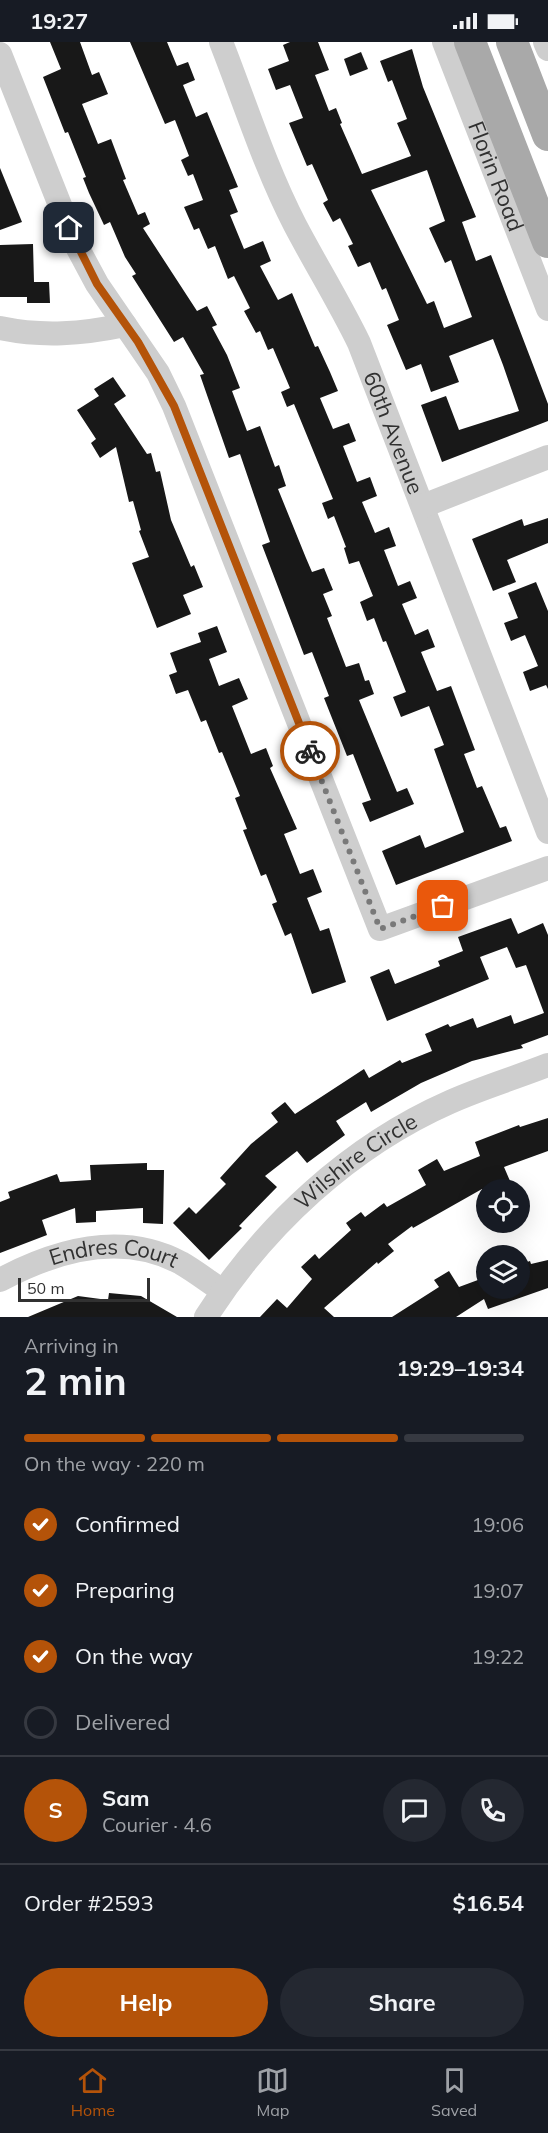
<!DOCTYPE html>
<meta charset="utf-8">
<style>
body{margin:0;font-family:Mulish,sans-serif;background:#242831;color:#f1f3f6;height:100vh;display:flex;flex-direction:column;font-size:22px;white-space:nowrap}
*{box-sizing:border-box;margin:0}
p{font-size:20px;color:#9ea1a6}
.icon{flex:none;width:33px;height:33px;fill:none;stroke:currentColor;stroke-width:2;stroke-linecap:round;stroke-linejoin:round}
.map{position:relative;height:1275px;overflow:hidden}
.panel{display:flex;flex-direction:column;background:#171b24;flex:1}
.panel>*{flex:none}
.buttons{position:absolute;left:476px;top:1137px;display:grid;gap:12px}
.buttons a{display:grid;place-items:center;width:54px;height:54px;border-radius:50%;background:#171b24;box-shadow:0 6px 24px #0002;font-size:30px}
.scale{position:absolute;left:18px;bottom:15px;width:132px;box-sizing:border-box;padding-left:6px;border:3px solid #313131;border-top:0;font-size:16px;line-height:21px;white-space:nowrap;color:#313131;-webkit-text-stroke:4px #fff;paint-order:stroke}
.pin{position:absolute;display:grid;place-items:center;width:51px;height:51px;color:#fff;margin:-26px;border-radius:12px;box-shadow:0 3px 9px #0006}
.courier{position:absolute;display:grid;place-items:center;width:60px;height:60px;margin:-30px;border:4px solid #b45309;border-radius:50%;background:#fff;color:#222;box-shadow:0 2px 8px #0007}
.overview em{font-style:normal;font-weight:700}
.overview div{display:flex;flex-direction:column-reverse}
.overview{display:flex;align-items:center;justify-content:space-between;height:102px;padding:0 24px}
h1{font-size:39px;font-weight:700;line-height:45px}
.bar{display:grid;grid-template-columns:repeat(4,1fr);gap:9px 6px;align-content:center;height:72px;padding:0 24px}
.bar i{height:8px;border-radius:4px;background:#363941}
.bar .active{background:#b45309}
.bar p{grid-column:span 4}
.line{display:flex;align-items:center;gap:15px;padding:0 24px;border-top:2px solid #363941}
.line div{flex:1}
.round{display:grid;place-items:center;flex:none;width:63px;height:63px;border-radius:32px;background:#242831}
ol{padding:0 24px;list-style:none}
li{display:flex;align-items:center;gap:18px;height:66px}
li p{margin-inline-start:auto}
li .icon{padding:6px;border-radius:50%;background:#b45309;color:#fff;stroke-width:4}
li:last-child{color:#9ea1a6}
li i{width:33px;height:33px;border:3px solid #363941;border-radius:50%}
.primary-button{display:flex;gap:12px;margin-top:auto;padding:12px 24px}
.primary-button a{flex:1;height:69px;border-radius:36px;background:#b45309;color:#fff;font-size:24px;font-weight:700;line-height:69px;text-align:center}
.primary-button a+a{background:#242831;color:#f1f3f6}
.status{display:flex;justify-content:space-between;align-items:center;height:42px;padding:0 30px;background:#171b24;direction:ltr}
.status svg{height:16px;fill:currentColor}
.tab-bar{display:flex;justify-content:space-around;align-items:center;height:84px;border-top:2px solid #363941;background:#171b24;font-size:16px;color:#9ea1a6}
.tab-bar a{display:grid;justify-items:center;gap:3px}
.tab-bar .active{color:#b45309}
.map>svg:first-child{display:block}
</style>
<div class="status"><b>19:27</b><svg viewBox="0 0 49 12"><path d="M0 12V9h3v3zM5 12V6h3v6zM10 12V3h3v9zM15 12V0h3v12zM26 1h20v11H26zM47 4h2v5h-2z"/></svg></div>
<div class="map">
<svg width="548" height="1275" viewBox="0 0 548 1275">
<rect width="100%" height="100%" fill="#fff"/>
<g fill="#181818" fill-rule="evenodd">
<polygon points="50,0 80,0 92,33 99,30 108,52 82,62 98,102 111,97 126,137 123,138 138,173 145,170 150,182 143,186 197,269 207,264 217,283 212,285 227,313 240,346 232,349 247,389 260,384 275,425 279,423 286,444 278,447 306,516 312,530 324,526 333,548 323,552 332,574 327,576 346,625 359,621 365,639 369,638 374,652 359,658 397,750 407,746 414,762 370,780 362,761 371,758 353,712 347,714 324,656 329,654 312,610 304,613 262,503 270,500 240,412 229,416 200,333 204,332 183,295 174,300 132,234 136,232 125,215 110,180 104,183 89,151 83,136 86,135 68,90 65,91 43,35 61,27"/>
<polygon points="130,0 167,0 177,24 188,20 195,38 183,43 196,75 207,70 238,145 229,148 238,170 230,173 244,207 263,199 271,219 260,224 278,258 292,251 315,305 318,304 330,330 338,349 320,356 333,387 349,381 356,399 343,404 357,440 370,435 377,454 362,460 375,491 389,485 396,504 384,508 398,544 410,539 417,556 402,562 415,593 428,587 435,605 421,610 437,649 451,644 475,708 464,712 477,746 482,744 500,786 506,784 512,799 396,843 382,809 420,793 425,806 464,790 434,707 444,703 429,664 401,675 393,655 406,650 386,599 383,600 374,576 367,579 360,560 373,554 359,519 349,522 344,506 346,505 334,474 328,477 322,461 333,457 294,362 287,365 281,350 290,346 273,306 268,308 260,289 256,291 244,269 250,266 234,234 228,237 215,204 208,207 199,186 194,188 184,165 203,158 193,132 188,134 181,118 189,114 175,78 165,82"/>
<path d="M290,0H318L329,28L315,33L329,69L336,66L342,81L340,82L362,132L411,114L397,81L407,77L392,38L388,40L380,19L412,7L423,45L476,175L462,180L476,219L491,213L548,362V379L442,420L421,363L446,354L459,388L519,369L503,323L493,297L449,314L459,340L431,350L421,322L406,328L387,283L399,278L386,246L382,248L370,220L358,225L348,204L353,202L340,176L333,180L323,161L328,158L312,122L307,124L289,81L303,76L290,43L276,48L268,27L289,19L283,3ZM427,128L445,179L429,186L445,221L451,218L472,275L444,286L434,259L427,262L371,148Z"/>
<polygon points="361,10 368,27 350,34 344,17"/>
<polygon points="0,126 22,180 0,188"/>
<polygon points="33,202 34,240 49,240 50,261 27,261 27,255 0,255 0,203"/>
<polygon points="113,335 126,354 114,362 147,412 151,411 156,430 160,429 171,478 191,525 194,523 203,545 183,553 191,572 157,586 132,521 149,515 139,489 141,488 133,459 129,460 116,405 100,416 91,401 96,397 77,368 99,354 94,347"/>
<polygon points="548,476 548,501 507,518 516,540 493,549 472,497 522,477 524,484"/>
<polygon points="536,540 548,569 548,647 546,643 530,649 523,630 538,624 525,593 511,599 504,581 518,576 508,551"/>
<polygon points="217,584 227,610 209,617 219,644 239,636 248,657 232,664 251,712 266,706 273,724 270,726 297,787 284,792 300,832 313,827 322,850 307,856 320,889 329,886 346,940 312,952 291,891 285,894 272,862 277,860 266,832 261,834 243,788 247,787 235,756 240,754 222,710 219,711 206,678 201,680 188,648 176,652 169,633 177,630 170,611 201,600 198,591"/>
<polygon points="511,876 518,892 543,881 548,893 548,993 521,1003 523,1006 472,1019 421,1041 371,1070 366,1060 336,1079 345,1093 307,1121 297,1109 265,1134 277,1145 239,1184 242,1186 209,1218 173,1181 189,1165 196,1172 226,1142 220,1136 251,1102 278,1080 271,1071 285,1060 295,1072 364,1027 369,1036 400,1018 402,1021 432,1009 425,992 448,982 450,985 473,976 477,986 511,973 514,982 544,971 526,923 516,926 507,905 480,915 489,937 387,979 370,935 389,927 395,942 440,924 438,919 463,909 458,895"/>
<polygon points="548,1076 548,1109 504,1125 510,1139 483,1149 482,1147 413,1186 412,1184 388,1202 394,1209 378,1222 377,1220 324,1266 334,1275 260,1275 277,1257 287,1266 312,1237 301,1225 315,1212 319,1217 351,1188 346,1181 361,1170 365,1175 384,1161 387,1165 426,1143 418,1128 437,1117 444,1129 480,1114 475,1100 519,1083 520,1085"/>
<polygon points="147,1121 147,1128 164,1128 163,1182 143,1181 143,1166 96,1169 96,1180 76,1181 75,1166 42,1178 47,1193 0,1211 0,1160 10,1156 8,1150 57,1132 60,1140 91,1138 90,1123"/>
<polygon points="548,1218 548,1246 488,1267 484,1257 456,1275 392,1275 439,1245 434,1238 449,1229 459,1245 486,1235 486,1246 519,1246 519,1223 530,1219 531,1222"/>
<polygon points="109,1251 141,1254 177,1275 28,1275 78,1254 108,1258"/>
</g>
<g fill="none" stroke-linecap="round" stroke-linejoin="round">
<g stroke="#cecece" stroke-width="24">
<path id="s1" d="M221,0C245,61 265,125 295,183C316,223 339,260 359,301L548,790"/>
<path id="s2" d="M444,0L548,267"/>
<polyline points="545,0 548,7"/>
<polyline points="0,12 75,201 97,242 158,331 174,364 380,887 548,826"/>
<path d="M0,286C43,295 82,292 125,283"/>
<polyline points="423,464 548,415"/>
<path id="s3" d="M0,1238C56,1208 121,1189 181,1221C195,1229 209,1240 223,1249"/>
<path id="s4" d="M206,1275C264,1184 350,1104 450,1060C481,1046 515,1036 548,1023"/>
</g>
<g stroke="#a9a9a9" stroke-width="32">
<polyline points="470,0 548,200"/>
<polyline points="512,0 548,93"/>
</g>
</g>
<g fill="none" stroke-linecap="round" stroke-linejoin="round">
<polyline stroke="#797979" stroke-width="6" stroke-dasharray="0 10.8" points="310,709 380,887 443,864"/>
<polyline stroke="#b45309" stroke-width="8" points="69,186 97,242 138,300 174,364 310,709"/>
</g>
<g text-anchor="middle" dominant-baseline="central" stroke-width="6" stroke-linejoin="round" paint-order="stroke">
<g font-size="22" fill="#313131" stroke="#fff">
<text stroke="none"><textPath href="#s2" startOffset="144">Florin Road</textPath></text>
<text stroke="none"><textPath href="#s1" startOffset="428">60th Avenue</textPath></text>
<text stroke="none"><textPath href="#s4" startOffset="218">Wilshire Circle</textPath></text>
<text stroke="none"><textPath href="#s3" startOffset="120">Endres Court</textPath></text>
</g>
</g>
</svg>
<div class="buttons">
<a><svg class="icon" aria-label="locate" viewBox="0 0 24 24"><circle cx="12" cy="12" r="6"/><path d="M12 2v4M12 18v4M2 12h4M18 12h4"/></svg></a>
<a><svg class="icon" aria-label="layers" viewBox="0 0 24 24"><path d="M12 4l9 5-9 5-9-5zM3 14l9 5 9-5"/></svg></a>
</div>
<div class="scale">50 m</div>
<div class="pin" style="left:443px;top:864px;background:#ea580c"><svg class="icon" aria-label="bag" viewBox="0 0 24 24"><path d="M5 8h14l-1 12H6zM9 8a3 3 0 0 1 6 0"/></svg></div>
<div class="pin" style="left:69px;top:186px;background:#1f2937"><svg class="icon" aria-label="home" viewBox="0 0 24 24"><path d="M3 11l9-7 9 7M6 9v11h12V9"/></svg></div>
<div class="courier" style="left:310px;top:709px"><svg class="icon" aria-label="bike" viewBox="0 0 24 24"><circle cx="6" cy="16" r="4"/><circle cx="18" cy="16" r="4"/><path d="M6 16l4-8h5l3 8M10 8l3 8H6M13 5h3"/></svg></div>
</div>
<section class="panel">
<div class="overview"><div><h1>2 min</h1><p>Arriving in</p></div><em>19:29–19:34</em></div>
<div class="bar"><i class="active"></i><i class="active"></i><i class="active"></i><i></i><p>On the way · 220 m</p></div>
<ol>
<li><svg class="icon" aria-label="check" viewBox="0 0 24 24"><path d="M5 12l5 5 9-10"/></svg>Confirmed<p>19:06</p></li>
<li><svg class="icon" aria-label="check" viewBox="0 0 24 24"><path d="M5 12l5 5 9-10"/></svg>Preparing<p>19:07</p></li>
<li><svg class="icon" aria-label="check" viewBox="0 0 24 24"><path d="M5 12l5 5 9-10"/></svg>On the way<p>19:22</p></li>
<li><i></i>Delivered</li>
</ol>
<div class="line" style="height:108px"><b class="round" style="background:#b45309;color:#fff">S</b><div><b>Sam</b><p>Courier · 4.6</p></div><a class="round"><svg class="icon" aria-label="chat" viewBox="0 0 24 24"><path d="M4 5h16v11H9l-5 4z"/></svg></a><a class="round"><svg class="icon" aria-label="phone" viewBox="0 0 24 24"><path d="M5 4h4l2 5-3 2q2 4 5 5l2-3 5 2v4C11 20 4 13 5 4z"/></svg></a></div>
<div class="line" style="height:78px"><div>Order #2593</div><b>$16.54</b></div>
<div class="primary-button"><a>Help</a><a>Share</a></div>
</section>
<nav class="tab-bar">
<a class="active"><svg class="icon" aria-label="home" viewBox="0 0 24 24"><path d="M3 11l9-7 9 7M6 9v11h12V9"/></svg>Home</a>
<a><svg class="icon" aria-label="map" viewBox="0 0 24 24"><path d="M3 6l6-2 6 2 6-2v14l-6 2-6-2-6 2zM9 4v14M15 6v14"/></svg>Map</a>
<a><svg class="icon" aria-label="saved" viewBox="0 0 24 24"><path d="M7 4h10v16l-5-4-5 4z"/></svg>Saved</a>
</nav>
